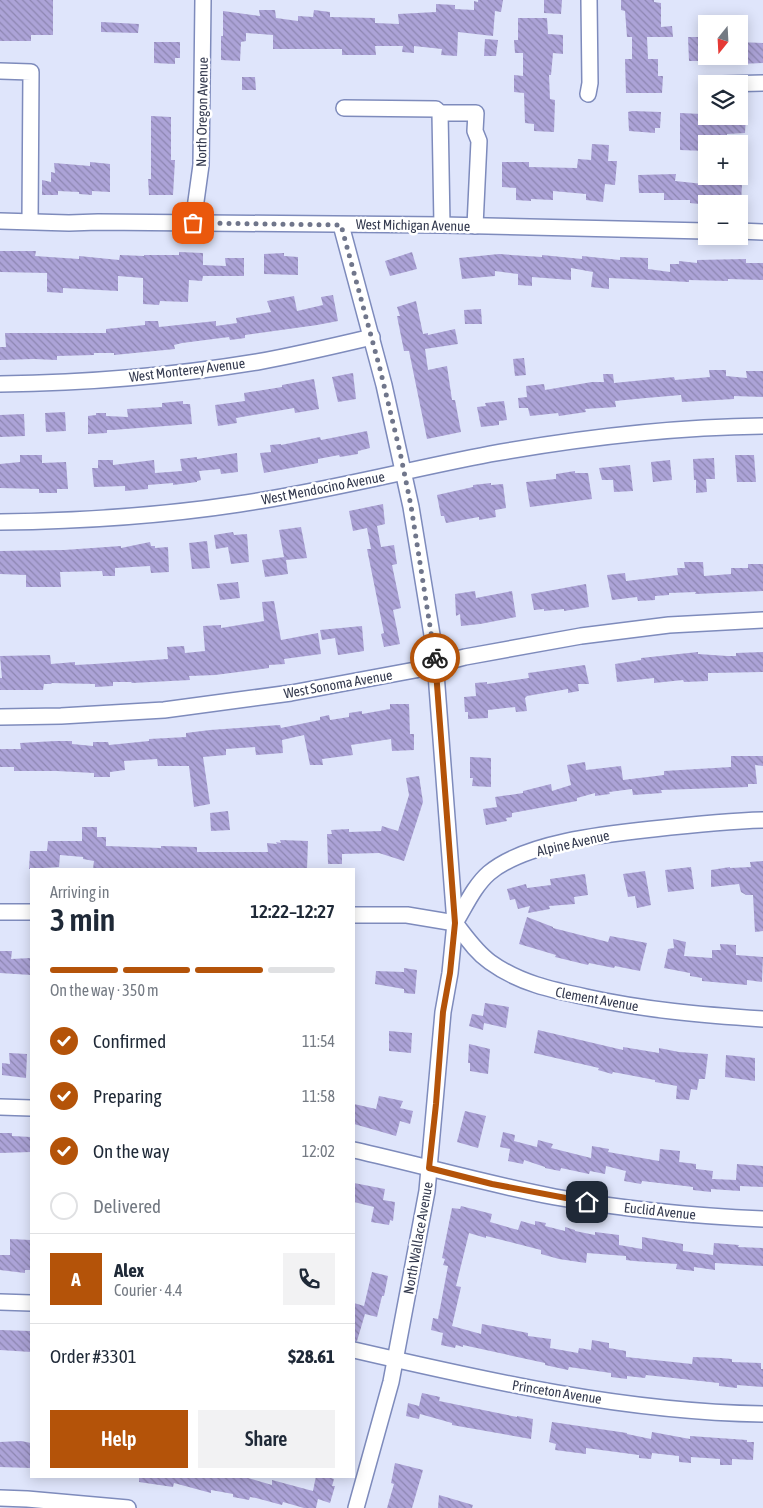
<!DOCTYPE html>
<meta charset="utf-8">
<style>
body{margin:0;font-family:"Asap Condensed",sans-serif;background:#f2f2f3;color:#1f2937;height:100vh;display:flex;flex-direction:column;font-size:19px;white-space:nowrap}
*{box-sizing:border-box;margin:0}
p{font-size:16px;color:#747a83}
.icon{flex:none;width:28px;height:28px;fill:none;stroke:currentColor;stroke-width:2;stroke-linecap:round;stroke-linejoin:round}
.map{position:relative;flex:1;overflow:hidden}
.side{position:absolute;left:30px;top:868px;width:325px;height:610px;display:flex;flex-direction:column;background:#fff;border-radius:0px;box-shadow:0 2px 12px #0003}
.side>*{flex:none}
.needle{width:32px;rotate:198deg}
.buttons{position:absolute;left:698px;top:15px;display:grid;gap:10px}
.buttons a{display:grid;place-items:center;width:50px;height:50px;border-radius:0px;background:#fff;box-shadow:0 2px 12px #0003;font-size:25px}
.pin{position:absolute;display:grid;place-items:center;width:42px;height:42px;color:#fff;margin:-21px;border-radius:10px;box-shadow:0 2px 8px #0006}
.courier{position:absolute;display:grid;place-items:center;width:50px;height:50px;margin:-25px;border:4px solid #b45309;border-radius:50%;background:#fff;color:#222;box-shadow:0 1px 6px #0007}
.head em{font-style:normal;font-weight:600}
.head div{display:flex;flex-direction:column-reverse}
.head{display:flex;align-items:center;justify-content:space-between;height:85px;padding:0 20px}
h1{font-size:32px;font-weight:600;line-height:38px}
.bar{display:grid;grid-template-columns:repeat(4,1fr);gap:8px 5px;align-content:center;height:60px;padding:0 20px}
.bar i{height:6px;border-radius:4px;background:#e0e1e3}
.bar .selected{background:#b45309}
.bar p{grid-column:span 4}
.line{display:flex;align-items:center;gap:12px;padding:0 20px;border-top:1px solid #e0e1e3}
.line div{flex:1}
.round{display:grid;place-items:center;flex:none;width:52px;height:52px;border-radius:0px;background:#f2f2f3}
ol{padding:0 20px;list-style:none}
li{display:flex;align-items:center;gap:15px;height:55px}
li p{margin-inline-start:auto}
li .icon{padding:5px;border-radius:50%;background:#b45309;color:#fff;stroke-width:4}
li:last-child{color:#747a83}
li i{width:28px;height:28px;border:2px solid #e0e1e3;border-radius:50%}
.cta{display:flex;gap:10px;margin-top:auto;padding:10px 20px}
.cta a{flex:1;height:58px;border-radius:0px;background:#b45309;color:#fff;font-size:20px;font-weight:600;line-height:58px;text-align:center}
.cta a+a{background:#f2f2f3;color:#1f2937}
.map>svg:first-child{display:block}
</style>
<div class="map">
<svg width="763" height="1508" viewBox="0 0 763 1508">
<defs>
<pattern id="building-back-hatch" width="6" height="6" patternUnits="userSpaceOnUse" patternTransform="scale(1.25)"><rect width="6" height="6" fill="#aca3d7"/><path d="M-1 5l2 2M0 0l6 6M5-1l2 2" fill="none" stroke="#8d86b1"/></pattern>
</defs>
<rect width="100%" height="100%" fill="#dfe5fb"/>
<g fill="url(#building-back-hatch)">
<polygon points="0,0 53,0 53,35 31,35 31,41 0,41"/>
<polygon points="478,0 503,0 501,12 495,11 493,36 458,32 457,56 441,55 442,49 414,46 414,53 402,52 403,46 375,46 376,55 342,55 342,49 273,49 273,35 246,33 246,41 241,42 240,61 221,60 221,36 223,36 223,11 260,16 259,10 275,10 276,18 298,21 298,16 313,17 314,10 330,12 330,17 375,18 375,23 399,24 398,14 436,12 436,4 455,5 455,9 474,10 474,1 478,2"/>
<polygon points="544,0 562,0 561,14 544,13"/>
<polygon points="621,0 654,0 654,2 661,3 661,27 672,26 673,37 647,37 648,59 658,59 658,76 663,76 662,93 626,93 625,59 632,59 632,37 627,37 625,11 621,10"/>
<polygon points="518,18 547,18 548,34 563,35 563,54 553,53 551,75 549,75 550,99 555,100 554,132 534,131 534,124 525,123 524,93 514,92 514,75 523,76 523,53 515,53 514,40 518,40"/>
<polygon points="101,22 139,24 138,33 101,32"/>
<polygon points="688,37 706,37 706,58 703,58 703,61 689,61"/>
<polygon points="485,39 498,40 496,56 484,56"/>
<polygon points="154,42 180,42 180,58 175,58 175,64 154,63"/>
<polygon points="739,42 763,43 763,63 739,64"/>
<polygon points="242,77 255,77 256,90 242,90"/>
<polygon points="632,111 661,112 660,128 655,128 655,133 629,131 628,112"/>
<polygon points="680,113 702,114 702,116 746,116 745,133 727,134 727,144 706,144 706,151 680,150"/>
<polygon points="151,116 171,117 171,160 175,160 173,195 149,195 148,179 151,179"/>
<polygon points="592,144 609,145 608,161 617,161 615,185 605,184 603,202 586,200 586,194 553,191 553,200 531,199 531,201 516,200 516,188 502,187 502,162 529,162 529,167 577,168 578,159 591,160"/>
<polygon points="90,162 110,164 110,192 92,191 92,195 79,194 79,192 58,191 58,195 42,195 42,180 51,182 51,172 55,173 54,163 90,166"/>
<polygon points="676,174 675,181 713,185 713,182 742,184 741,204 699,204 690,203 690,200 664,200 664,193 639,193 638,175"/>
<polygon points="0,251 36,251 35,256 79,259 79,256 119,260 120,255 144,256 144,255 179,255 179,252 203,253 203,265 226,266 225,258 244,258 244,276 203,276 202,281 189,280 188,302 160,301 159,305 143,304 143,278 118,276 118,291 63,288 63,293 47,292 47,273 0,272"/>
<polygon points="412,252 417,269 390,276 385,261"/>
<polygon points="284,253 284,256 298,257 298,275 264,274 264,254"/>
<polygon points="499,254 542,257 542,255 582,259 582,256 620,260 620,257 648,258 648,269 670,272 670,264 679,264 679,261 697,263 697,260 746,259 746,263 763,263 763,280 728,279 728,281 689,280 689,282 609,278 609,289 591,287 593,272 571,268 571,280 532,277 532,286 518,285 518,274 495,271 495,276 462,279 459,258"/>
<polygon points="333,295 338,321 317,325 245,335 245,338 230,340 229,337 182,343 174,345 175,349 114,355 114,353 94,353 94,355 57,356 57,360 34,359 0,360 0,347 6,347 5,333 106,333 106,329 145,325 145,321 158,321 159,327 216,321 216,326 237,323 236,318 271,312 267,301 294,296 297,311 323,305 321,297"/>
<polygon points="416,301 423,334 428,333 428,335 455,329 458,344 425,349 428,370 447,366 452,400 455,400 461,432 427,439 409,351 404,351 397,316 400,316 397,307"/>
<polygon points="481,309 482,324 465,324 464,310"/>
<polygon points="524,358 526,375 515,376 513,359"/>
<polygon points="709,370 726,370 726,376 747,378 746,371 763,371 763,397 734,396 734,399 682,402 681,395 646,398 615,401 616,407 585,409 586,412 559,416 558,413 530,416 528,408 519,408 518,398 527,397 526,386 544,384 545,390 592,382 604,382 603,374 613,374 614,383 674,377 675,380 710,377"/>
<polygon points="353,373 356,399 338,402 332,377"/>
<polygon points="314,379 319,409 295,413 294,408 236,418 237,423 218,426 215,405 245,401 244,393 282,387 282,385"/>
<polygon points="183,401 183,404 190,404 192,424 112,430 107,430 107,433 88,434 88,416 96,415 96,413 106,413 106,416 128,417 127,409 162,407 162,403"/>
<polygon points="504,401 507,420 499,421 499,425 481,427 477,407 486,406 485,403"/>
<polygon points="65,412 66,431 46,432 45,413"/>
<polygon points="24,414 25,436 0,437 0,415"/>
<polygon points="367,431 370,448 358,451 358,454 340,457 339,455 318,459 318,463 264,473 260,453 271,452 270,445 281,444 281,445 320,437 321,440"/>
<polygon points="237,453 238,472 221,474 220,469 199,471 201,480 197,481 197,482 173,485 173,483 148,485 148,489 125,491 125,486 94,487 92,468 98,468 98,460 113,460 113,465 154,460 155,473 182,471 180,459 197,457 197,459"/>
<polygon points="20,455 42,455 42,463 66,462 68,489 57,489 57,493 39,493 39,489 0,488 0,464 20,462"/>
<polygon points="735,455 754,455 756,482 737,482"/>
<polygon points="714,458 715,479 706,479 707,492 696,493 696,480 694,480 693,459"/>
<polygon points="670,460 672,480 653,482 651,462"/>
<polygon points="630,465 633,491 614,492 613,480 602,480 599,468"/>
<polygon points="575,471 575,473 588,473 592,499 530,507 526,482 556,479 556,474"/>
<polygon points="491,483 491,485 503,484 506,508 495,510 496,517 479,520 479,517 446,523 444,516 441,516 437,495 473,487 473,485"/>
<polygon points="383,504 385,524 377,526 381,547 394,545 397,564 392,565 401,608 393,610 400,644 384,647 381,634 384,633 367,549 371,549 367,528 353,531 349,511"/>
<polygon points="301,527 307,558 286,560 288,574 265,577 262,560 284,557 279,530"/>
<polygon points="233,532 234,535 247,534 249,562 231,564 228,547 216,549 214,535"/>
<polygon points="207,541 210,568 192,569 189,543"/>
<polygon points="150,542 151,546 155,546 155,548 168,547 169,572 151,573 150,566 115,568 115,576 103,576 102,571 60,572 61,587 26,587 26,575 0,574 0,551 64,550 121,546 121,548"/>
<polygon points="684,562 703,562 704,576 731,574 731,568 748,568 748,564 763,564 763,591 695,594 696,592 669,593 669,595 655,596 655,600 638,601 637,597 612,600 607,575 625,573 626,581 678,575 677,568 685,568"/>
<polygon points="238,582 240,598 220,600 217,584"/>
<polygon points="586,584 589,607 564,611 564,609 544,611 544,609 534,610 531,594"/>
<polygon points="475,591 476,598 512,591 516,617 480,624 461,626 460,614 456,616 455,594"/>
<polygon points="274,601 281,640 318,633 321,654 284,659 285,664 269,665 269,668 215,675 189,676 190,680 132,683 131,682 113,682 113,686 95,687 95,684 51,683 52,684 44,684 43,690 0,690 0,678 2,678 0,656 50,655 51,664 75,662 75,665 94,664 168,659 167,647 184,646 185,653 205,651 203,626 221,625 221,628 264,621 262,602"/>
<polygon points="362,626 364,651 338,655 335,638 322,640 320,630"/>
<polygon points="698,652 698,654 727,656 736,656 736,653 763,652 763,672 708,673 708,681 684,682 683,680 654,683 654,678 617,682 615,664 641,660 641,658"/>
<polygon points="585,665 589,684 578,684 579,691 568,693 568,689 527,696 525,698 527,711 516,712 515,707 488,710 488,718 468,719 468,712 465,712 464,697 476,696 475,683 487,682 487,684 529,678 528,673"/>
<polygon points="390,704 409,704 410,734 414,734 414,750 392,751 391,739 351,745 353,755 322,759 323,765 310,765 304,735 282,740 283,753 256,755 255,747 226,749 226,755 203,757 210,804 194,807 189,766 158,766 157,759 124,761 125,770 110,772 110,777 94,777 94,773 57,771 14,771 14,767 0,767 0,749 21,749 20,743 56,741 72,741 72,744 93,746 93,742 108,742 109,745 149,741 149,739 186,737 186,733 210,730 280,725 281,728 320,720 320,717 329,715 330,720 349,717 349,713 362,711 362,714 390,709"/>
<polygon points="731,756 763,756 763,766 755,765 757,784 748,784 748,787 661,790 662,793 633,795 632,789 609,792 610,794 595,796 595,793 577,798 577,801 512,813 512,817 506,818 507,821 486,825 483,809 497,807 495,797 523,793 523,791 551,784 552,791 571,785 567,765 585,762 586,770 621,766 623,780 664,775 664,771 731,767"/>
<polygon points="470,757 491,758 491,787 472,786 473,778 470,778"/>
<polygon points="419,776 423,802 404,861 379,853 342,854 342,864 328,864 327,834 332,834 331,830 349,829 349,832 381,831 382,826 398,831 409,795 406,778"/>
<polygon points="228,811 230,830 211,831 210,813"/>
<polygon points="82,827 97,827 97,837 106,837 106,846 161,848 161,846 197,847 197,852 268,852 267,843 277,844 276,842 281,843 280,840 308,841 307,869 93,869 94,861 83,859 83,857 60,855 59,867 29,869 30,851 47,851 48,841 82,841"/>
<polygon points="763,861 763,931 755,932 753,895 746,895 741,892 739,884 711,887 711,870 730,867 730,868 751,867 750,862"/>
<polygon points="691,867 694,889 668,892 665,870"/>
<polygon points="645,871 651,905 637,908 635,896 628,897 623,874"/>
<polygon points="585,874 588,895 574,897 575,904 549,906 550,909 528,913 530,906 518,909 515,899 510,900 507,889 526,884 527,888 551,885 550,879"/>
<polygon points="527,917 553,927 553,928 608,942 610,936 647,943 640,971 615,966 614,968 589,963 588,965 555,957 556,955 519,944"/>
<polygon points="673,939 686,942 684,956 712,958 712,950 721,950 720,944 736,945 736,955 763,957 762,982 747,980 747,985 702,981 702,978 690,976 690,973 664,968 668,949 674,948"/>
<polygon points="0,951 12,951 11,959 31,958 31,975 0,973"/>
<polygon points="404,968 417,970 415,994 404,993 404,989 375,984 376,971 404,972"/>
<polygon points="485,1003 509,1007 506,1028 484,1023 483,1030 469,1026 472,1014 483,1016"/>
<polygon points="538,1030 623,1050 623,1047 659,1053 659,1048 679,1052 708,1054 705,1079 699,1079 697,1090 691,1089 689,1100 676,1099 677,1086 655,1082 655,1080 613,1072 612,1074 598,1070 599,1068 534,1053"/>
<polygon points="389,1031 412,1033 411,1053 389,1051"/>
<polygon points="469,1044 490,1049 488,1074 470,1071 470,1063 468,1063"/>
<polygon points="9,1053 27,1054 26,1078 2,1075 2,1063 10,1064"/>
<polygon points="726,1055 755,1058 755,1081 725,1077"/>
<polygon points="379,1096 403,1101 400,1108 413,1111 410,1124 400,1121 396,1136 354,1124 354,1104 376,1109"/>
<polygon points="465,1111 486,1116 478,1148 457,1142"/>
<polygon points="503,1132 515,1135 514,1141 537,1147 538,1140 553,1144 551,1148 591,1158 592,1146 609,1149 608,1152 659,1161 660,1149 680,1151 679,1162 696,1164 696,1169 713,1171 712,1179 736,1180 737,1164 763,1166 763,1187 740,1186 740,1191 711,1189 711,1192 693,1190 693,1187 685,1186 642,1181 641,1184 624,1181 626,1171 606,1166 605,1174 590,1171 589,1174 561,1168 560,1171 545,1168 545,1167 524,1160 523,1164 508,1161 510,1149 500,1147"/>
<polygon points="0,1133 12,1133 12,1136 31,1137 31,1152 0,1153"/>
<polygon points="354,1183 385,1189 383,1200 395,1202 393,1221 390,1220 389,1225 371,1222 374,1207 354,1202"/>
<polygon points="461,1206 492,1214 490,1222 518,1230 521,1221 535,1225 535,1221 546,1223 545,1226 565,1231 565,1227 575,1230 575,1231 595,1235 595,1232 619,1235 619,1245 642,1249 642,1237 683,1244 683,1251 713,1255 714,1243 739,1245 738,1247 763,1248 763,1266 715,1263 715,1270 694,1267 694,1271 676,1269 677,1264 634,1261 626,1260 626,1256 587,1253 586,1263 559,1259 541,1254 541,1250 486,1236 486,1238 469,1233 456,1286 461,1287 452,1326 481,1334 482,1324 528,1333 528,1336 551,1339 550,1348 578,1353 579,1348 591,1350 592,1340 609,1343 609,1348 626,1351 626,1357 692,1364 693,1357 721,1358 732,1359 732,1362 761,1363 761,1369 763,1369 763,1387 737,1385 737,1388 719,1386 719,1383 646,1375 645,1378 627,1376 627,1379 611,1377 611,1373 569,1367 568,1370 545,1365 545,1363 463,1345 463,1347 456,1345 455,1348 441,1345 443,1333 431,1330 433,1318 438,1319 448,1266 443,1265 445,1259 442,1258 452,1208 460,1209"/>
<polygon points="10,1239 31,1240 31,1270 25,1270 25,1273 0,1270 0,1255 10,1255"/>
<polygon points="372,1272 388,1276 384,1296 382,1296 377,1317 365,1314 357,1341 354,1341 354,1303 364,1306"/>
<polygon points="0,1330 31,1331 31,1352 0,1350"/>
<polygon points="422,1393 440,1397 439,1401 517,1417 517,1416 533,1419 531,1439 452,1425 452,1423 420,1414 419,1419 406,1416 408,1403 419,1406"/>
<polygon points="552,1422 627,1433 627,1434 651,1439 652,1432 690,1439 690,1436 747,1440 747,1442 754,1442 753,1460 732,1459 732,1465 720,1465 720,1459 691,1457 691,1463 679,1462 679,1456 652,1453 651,1459 639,1458 639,1455 586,1448 586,1454 555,1450 556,1444 549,1442"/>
<polygon points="21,1441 31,1443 31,1468 0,1467 0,1442"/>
<polygon points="395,1463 423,1470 412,1508 387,1508 394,1484 391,1483"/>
<polygon points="139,1476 241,1476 272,1485 272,1480 313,1491 316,1476 325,1476 334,1479 332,1486 335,1486 330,1503 318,1499 316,1508 304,1508 283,1502 282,1505 256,1498 250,1497 249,1500 233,1497 233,1494 211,1490 211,1493 174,1483 173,1487 139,1482"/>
<polygon points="439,1495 473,1505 472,1508 438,1508"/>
</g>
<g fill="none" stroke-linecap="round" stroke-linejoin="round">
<defs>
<g id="minor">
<polyline points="0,71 31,72 30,221"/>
<polyline points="722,84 763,83"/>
<polyline points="588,94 590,83 589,0"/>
<polyline points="344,108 436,109 440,113 442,225"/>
<polyline points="440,113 476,113 475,131 479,141 475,226"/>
<polyline points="0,221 69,223 98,222 442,225 706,231"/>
<polyline points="193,223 201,165 203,0"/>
<polyline points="341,225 384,385 411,507 434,647 455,923 450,973 443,1012 427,1191 391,1382 356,1508"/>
<polyline points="739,231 763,232"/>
<path d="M0,384C86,383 172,376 257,362C296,355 334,346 372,337"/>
<path d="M0,522C80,521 160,516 239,504C323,492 406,470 490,454C580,438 671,427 763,426"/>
<polyline points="0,717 61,716 164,710 291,693 415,670 465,657 581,636 669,625 763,620"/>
<polyline points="0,912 31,912"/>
<polyline points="354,915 407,915 455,923"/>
<path d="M455,923C465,907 474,886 489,873C526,842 606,834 653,829C689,825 726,821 763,820"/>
<path d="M455,923C466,937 476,952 490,962C519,983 552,990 586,997C644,1010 703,1015 763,1019"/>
<polyline points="0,1107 31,1108"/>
<path d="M354,1150C421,1165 487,1184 555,1197C623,1209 693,1216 763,1219"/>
<polyline points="0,1302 31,1303"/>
<path d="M354,1350C488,1381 624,1412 763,1414"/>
<polyline points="0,1498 27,1499 128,1508"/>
</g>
</defs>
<use href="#minor" stroke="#7e8bbc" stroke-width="18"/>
<use href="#minor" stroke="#fff" stroke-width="15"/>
</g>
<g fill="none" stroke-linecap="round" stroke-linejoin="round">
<polyline stroke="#70768b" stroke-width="5" stroke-dasharray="0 9" points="193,223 341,225 380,369 400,452 411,506 435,658"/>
<polyline stroke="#b45309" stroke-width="6" points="435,658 455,923 450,973 443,1012 436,1104 429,1168 492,1184 587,1202"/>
</g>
<g text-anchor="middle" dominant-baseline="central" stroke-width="5" stroke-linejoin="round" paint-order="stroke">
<g font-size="14" fill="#343a4f" stroke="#fff">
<text transform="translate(202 112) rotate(-89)">North Oregon Avenue</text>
<text transform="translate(413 225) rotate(1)">West Michigan Avenue</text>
<text transform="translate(187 370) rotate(-7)">West Monterey Avenue</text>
<text transform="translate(323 488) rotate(-11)">West Mendocino Avenue</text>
<text transform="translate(338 684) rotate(-10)">West Sonoma Avenue</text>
<text transform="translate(573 843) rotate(-13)">Alpine Avenue</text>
<text transform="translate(597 999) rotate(10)">Clement Avenue</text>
<text transform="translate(660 1211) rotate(6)">Euclid Avenue</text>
<text transform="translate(418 1238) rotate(-80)">North Wallace Avenue</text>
<text transform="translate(557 1392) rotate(9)">Princeton Avenue</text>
</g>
</g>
</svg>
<div class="buttons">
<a><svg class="needle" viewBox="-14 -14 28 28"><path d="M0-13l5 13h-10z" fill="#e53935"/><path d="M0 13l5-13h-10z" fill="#747a83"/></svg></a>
<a><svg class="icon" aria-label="layers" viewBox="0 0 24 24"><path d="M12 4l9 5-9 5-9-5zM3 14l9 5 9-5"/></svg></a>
<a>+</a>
<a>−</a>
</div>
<div class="pin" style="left:193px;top:223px;background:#ea580c"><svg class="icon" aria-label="bag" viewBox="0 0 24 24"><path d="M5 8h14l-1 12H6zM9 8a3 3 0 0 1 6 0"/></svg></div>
<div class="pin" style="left:587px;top:1202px;background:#1f2937"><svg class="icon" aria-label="home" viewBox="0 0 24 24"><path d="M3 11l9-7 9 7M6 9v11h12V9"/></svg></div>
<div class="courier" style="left:435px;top:658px"><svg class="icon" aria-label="bike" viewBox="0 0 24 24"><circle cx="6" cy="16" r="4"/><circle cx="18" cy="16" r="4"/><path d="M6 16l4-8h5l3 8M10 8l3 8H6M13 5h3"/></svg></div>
<section class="side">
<div class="head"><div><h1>3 min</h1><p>Arriving in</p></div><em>12:22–12:27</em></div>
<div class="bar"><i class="selected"></i><i class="selected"></i><i class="selected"></i><i></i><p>On the way · 350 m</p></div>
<ol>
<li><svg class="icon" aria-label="check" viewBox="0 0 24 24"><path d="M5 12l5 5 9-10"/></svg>Confirmed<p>11:54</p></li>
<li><svg class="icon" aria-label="check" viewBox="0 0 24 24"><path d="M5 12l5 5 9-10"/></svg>Preparing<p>11:58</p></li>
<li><svg class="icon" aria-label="check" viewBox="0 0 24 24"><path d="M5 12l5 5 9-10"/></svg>On the way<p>12:02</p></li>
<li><i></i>Delivered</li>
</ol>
<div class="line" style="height:90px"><b class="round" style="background:#b45309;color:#fff">A</b><div><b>Alex</b><p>Courier · 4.4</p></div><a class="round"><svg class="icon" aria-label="phone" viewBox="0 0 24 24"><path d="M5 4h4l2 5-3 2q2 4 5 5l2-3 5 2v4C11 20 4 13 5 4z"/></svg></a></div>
<div class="line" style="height:65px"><div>Order #3301</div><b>$28.61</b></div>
<div class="cta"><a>Help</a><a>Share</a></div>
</section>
</div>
